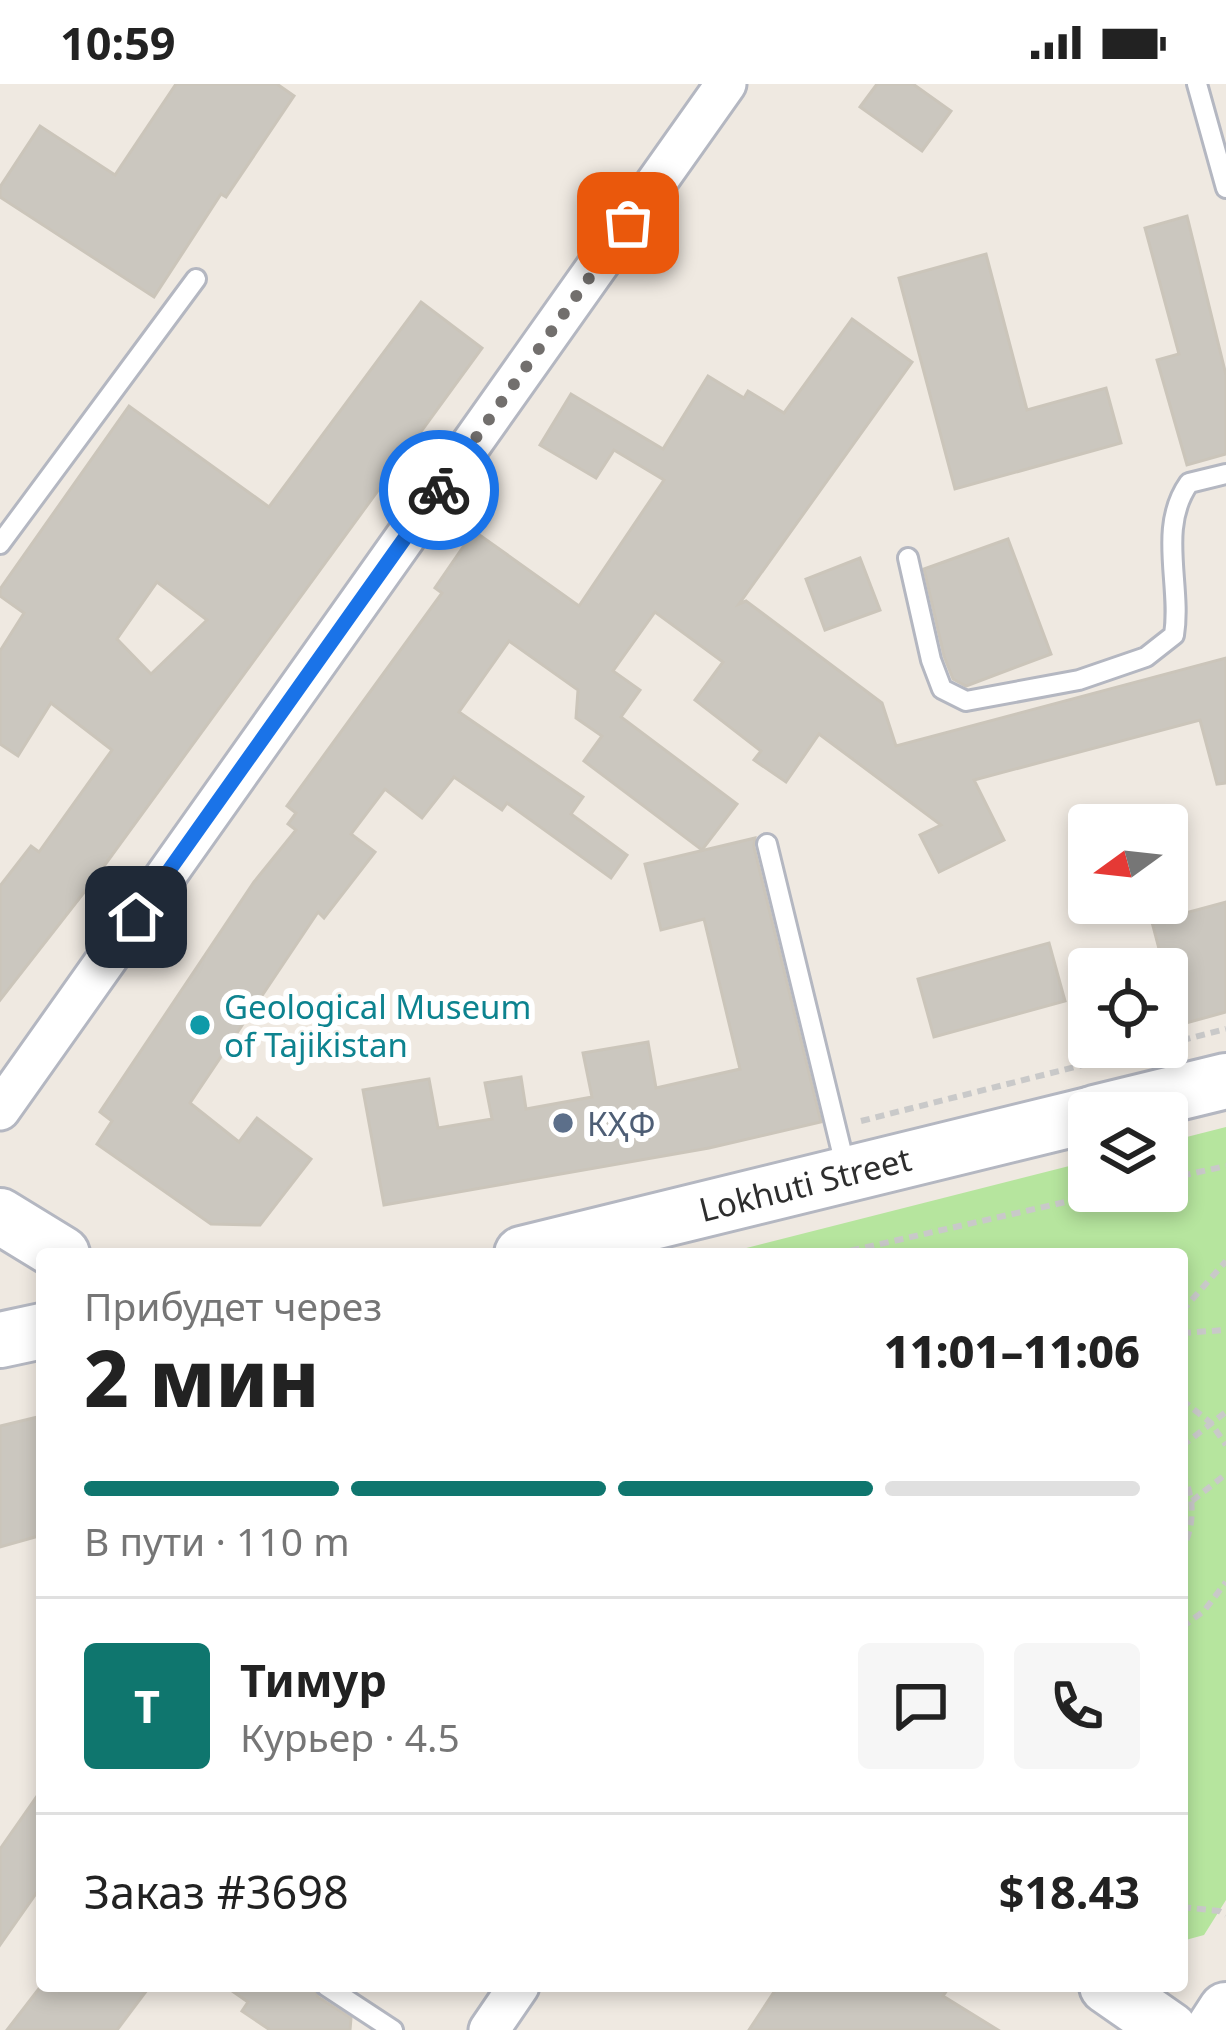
<!DOCTYPE html>
<html lang="ru">
<meta charset="utf-8">
<style>
body{margin:0;font-family:"Noto Sans",sans-serif;background:#f6f6f6;color:#222;height:100vh;display:flex;flex-direction:column;font-size:45px;white-space:nowrap}
*{box-sizing:border-box;margin:0}
p{font-size:39px;color:#767676}
.icon{flex:none;width:66px;height:66px;fill:none;stroke:currentColor;stroke-width:2;stroke-linecap:round;stroke-linejoin:round}
.map{position:relative;flex:1;overflow:hidden}
.drawer{position:absolute;left:36px;top:1164px;width:1152px;height:744px;display:flex;flex-direction:column;background:#fff;border-radius:12px;box-shadow:0 6px 18px #0003}
.drawer>*{flex:none}
.needle{width:78px;rotate:255deg}
.buttons{position:absolute;left:1068px;top:720px;display:grid;gap:24px}
.buttons a{display:grid;place-items:center;width:120px;height:120px;border-radius:12px;background:#fff;box-shadow:0 6px 18px #0003;font-size:60px}
.pin{position:absolute;display:grid;place-items:center;width:102px;height:102px;color:#fff;margin:-51px;border-radius:24px;box-shadow:0 6px 18px #0006}
.courier{position:absolute;display:grid;place-items:center;width:120px;height:120px;margin:-60px;border:9px solid #1a73e8;border-radius:50%;background:#fff;color:#222;box-shadow:0 3px 15px #0007}
.summary em{font-style:normal;font-weight:800}
.summary div{display:flex;flex-direction:column-reverse}
.summary{display:flex;align-items:center;justify-content:space-between;height:204px;padding:0 48px}
h1{font-size:78px;font-weight:800;line-height:90px}
.bar{display:grid;grid-template-columns:repeat(4,1fr);gap:18px 12px;align-content:center;height:144px;padding:0 48px}
.bar i{height:15px;border-radius:9px;background:#e0e0e0}
.bar .on{background:#0f766e}
.bar p{grid-column:span 4}
.line{display:flex;align-items:center;gap:30px;padding:0 48px;border-top:3px solid #e0e0e0}
.line div{flex:1}
.round{display:grid;place-items:center;flex:none;width:126px;height:126px;border-radius:12px;background:#f6f6f6}
.status{display:flex;justify-content:space-between;align-items:center;height:84px;padding:0 60px;background:#fff;direction:ltr}
.status svg{height:33px;fill:currentColor}
.map>svg:first-child{display:block}
</style>
<div class="status"><b>10:59</b><svg viewBox="0 0 49 12"><path d="M0 12V9h3v3zM5 12V6h3v6zM10 12V3h3v9zM15 12V0h3v12zM26 1h20v11H26zM47 4h2v5h-2z"/></svg></div>
<div class="map">
<svg width="1226" height="1946" viewBox="0 0 1226 1946">
<rect width="100%" height="100%" fill="#efe9e1"/>
<polygon fill="#b6e59e" points="1226,1043 1226,1816 1204,1851 1182,1857 1182,1170 723,1170 1089,1077 1089,1107 1167,1107 1167,1058"/>
<g fill="#cbc7bf" stroke="#cbc5ba" stroke-width="3" fill-rule="evenodd">
<polygon points="176,0 277,0 294,12 226,113 221,110 154,213 0,113 0,103 40,42 115,91"/>
<polygon points="877,0 913,0 951,27 922,67 860,23"/>
<polygon points="1187,132 1226,291 1226,370 1187,381 1157,276 1179,270 1145,144"/>
<polygon points="986,170 1027,326 1106,304 1121,359 955,405 899,194"/>
<path d="M421,218L482,264L96,793L0,916V802L31,762L39,768L112,666L51,619L18,672L0,660V567L24,529L0,512V505L129,322L269,423ZM157,498L207,536L151,590L117,555Z"/>
<polygon points="852,235 912,278 739,520 746,517 882,619 896,662 1226,574 1226,699 1217,700 1200,636 974,696 1004,756 939,788 920,751 941,741 819,650 786,698 754,676 761,667 695,616 723,578 655,528 613,587 640,606 621,633 737,720 702,766 584,677 602,652 576,634 578,606 509,557 459,628 583,713 571,730 627,771 611,794 507,719 502,726 454,693 422,734 385,705 351,750 375,768 324,834 318,828 190,1019 239,1058 257,1034 311,1075 260,1141 211,1140 97,1060 112,1037 100,1028 254,798 296,746 288,740 296,729 287,722 442,509 435,504 474,447 579,522 664,396 614,366 596,394 540,361 571,310 663,365 708,292 744,314 748,307 784,329"/>
<polygon points="1008,455 1051,570 966,602 953,595 944,572 924,485"/>
<polygon points="860,474 880,526 825,546 806,495"/>
<polygon points="755,754 754,763 821,1038 709,1064 384,1121 363,1006 429,995 438,1044 492,1035 485,999 521,993 526,1025 592,1013 583,969 648,958 656,1004 740,985 704,835 661,846 645,780"/>
<polygon points="1226,818 1226,928 1179,941 1152,838"/>
<polygon points="1049,859 1065,917 934,953 918,895"/>
<polygon points="42,1332 42,1451 0,1463 0,1342"/>
<polygon points="42,1705 42,1801 0,1861 0,1765"/>
<polygon points="41,1902 150,1902 117,1946 7,1946"/>
<polygon points="225,1902 313,1902 318,1913 351,1934 350,1946 270,1946 242,1927 248,1918"/>
<polygon points="778,1902 950,1902 943,1912 998,1946 749,1946"/>
</g>
<g fill="none" stroke-linecap="round" stroke-linejoin="round">
<defs>
<g id="lane">
<polyline points="1197,0 1226,104"/>
<polyline points="0,460 196,195"/>
<path d="M908,474L931,576L942,605L966,617L1079,596L1146,573L1174,551C1182,501 1157,444 1189,399L1226,390"/>
<polyline points="767,760 846,1085"/>
<polyline points="326,1902 393,1946"/>
</g>
<g id="street">
<polyline points="0,1026 726,0"/>
<polyline points="489,1946 519,1902"/>
</g>
<g id="secondary">
<polyline points="1095,1029 1226,997"/>
<polyline points="0,1132 62,1170"/>
<polyline points="522,1170 1089,1031"/>
<polyline points="0,1256 42,1247"/>
<polyline points="1107,1902 1170,1946"/>
<polyline points="1213,1946 1226,1926"/>
</g>
</defs>
<use href="#lane" stroke="#b4b7c1" stroke-width="24"/>
<use href="#street" stroke="#b4b7c1" stroke-width="45"/>
<use href="#secondary" stroke="#b4b7c1" stroke-width="60"/>
<g stroke="#c9c9c9" stroke-width="6" stroke-dasharray="9 6" stroke-linecap="butt">
<polyline points="1167,960 1226,945"/>
<polyline points="861,1037 1154,963"/>
<polyline points="1167,1095 1226,1082"/>
<polyline points="836,1170 1114,1107"/>
<polyline points="1182,1227 1226,1177"/>
<polyline points="1182,1249 1226,1246"/>
<polyline points="1182,1316 1211,1339 1226,1361"/>
<polyline points="1182,1362 1226,1328"/>
<path d="M1182,1389C1195,1414 1195,1441 1182,1466"/>
<polyline points="1192,1417 1226,1390"/>
<polyline points="1182,1543 1204,1527 1226,1498"/>
<polyline points="1182,1823 1219,1827 1226,1831"/>
</g>
<use href="#lane" stroke="#fff" stroke-width="18"/>
<use href="#street" stroke="#fff" stroke-width="39"/>
<use href="#secondary" stroke="#fff" stroke-width="54"/>
</g>
<g fill="none" stroke-linecap="round" stroke-linejoin="round">
<polyline stroke="#726f6d" stroke-width="12" stroke-dasharray="0 21.6" points="439,406 628,139"/>
<polyline stroke="#1a73e8" stroke-width="15" points="136,833 439,406"/>
</g>
<circle fill="#0f9aa8" stroke="#fff" stroke-width="4.5" cx="200" cy="941" r="12"/>
<circle fill="#5c6f8a" stroke="#fff" stroke-width="4.5" cx="563" cy="1039" r="12"/>
<g text-anchor="middle" dominant-baseline="central" stroke-width="12" stroke-linejoin="round" paint-order="stroke">
<g font-size="33" fill="#0d838f" stroke="#fff" text-anchor="start">
<text x="224" y="922">Geological Museum<tspan x="224" dy="38">of Tajikistan</tspan></text>
</g>
<g font-size="33" fill="#4e5e75" stroke="#fff" text-anchor="start">
<text x="587" y="1039">КҲФ</text>
</g>
<g font-size="33" fill="#2e2e2e" stroke="#fff">
<text transform="translate(805 1100) rotate(-14)">Lokhuti Street</text>
</g>
</g>
</svg>
<div class="buttons">
<a><svg class="needle" viewBox="-14 -14 28 28"><path d="M0-13l5 13h-10z" fill="#e53935"/><path d="M0 13l5-13h-10z" fill="#767676"/></svg></a>
<a><svg class="icon" aria-label="locate" viewBox="0 0 24 24"><circle cx="12" cy="12" r="6"/><path d="M12 2v4M12 18v4M2 12h4M18 12h4"/></svg></a>
<a><svg class="icon" aria-label="layers" viewBox="0 0 24 24"><path d="M12 4l9 5-9 5-9-5zM3 14l9 5 9-5"/></svg></a>
</div>
<div class="pin" style="left:628px;top:139px;background:#ea580c"><svg class="icon" aria-label="bag" viewBox="0 0 24 24"><path d="M5 8h14l-1 12H6zM9 8a3 3 0 0 1 6 0"/></svg></div>
<div class="pin" style="left:136px;top:833px;background:#1f2937"><svg class="icon" aria-label="home" viewBox="0 0 24 24"><path d="M3 11l9-7 9 7M6 9v11h12V9"/></svg></div>
<div class="courier" style="left:439px;top:406px"><svg class="icon" aria-label="bike" viewBox="0 0 24 24"><circle cx="6" cy="16" r="4"/><circle cx="18" cy="16" r="4"/><path d="M6 16l4-8h5l3 8M10 8l3 8H6M13 5h3"/></svg></div>
<section class="drawer">
<div class="summary"><div><h1>2 мин</h1><p>Прибудет через</p></div><em>11:01–11:06</em></div>
<div class="bar"><i class="on"></i><i class="on"></i><i class="on"></i><i></i><p>В пути · 110 m</p></div>
<div class="line" style="height:216px"><b class="round" style="background:#0f766e;color:#fff">Т</b><div><b>Тимур</b><p>Курьер · 4.5</p></div><a class="round"><svg class="icon" aria-label="chat" viewBox="0 0 24 24"><path d="M4 5h16v11H9l-5 4z"/></svg></a><a class="round"><svg class="icon" aria-label="phone" viewBox="0 0 24 24"><path d="M5 4h4l2 5-3 2q2 4 5 5l2-3 5 2v4C11 20 4 13 5 4z"/></svg></a></div>
<div class="line" style="height:156px"><div>Заказ #3698</div><b>$18.43</b></div>
</section>
</div>
